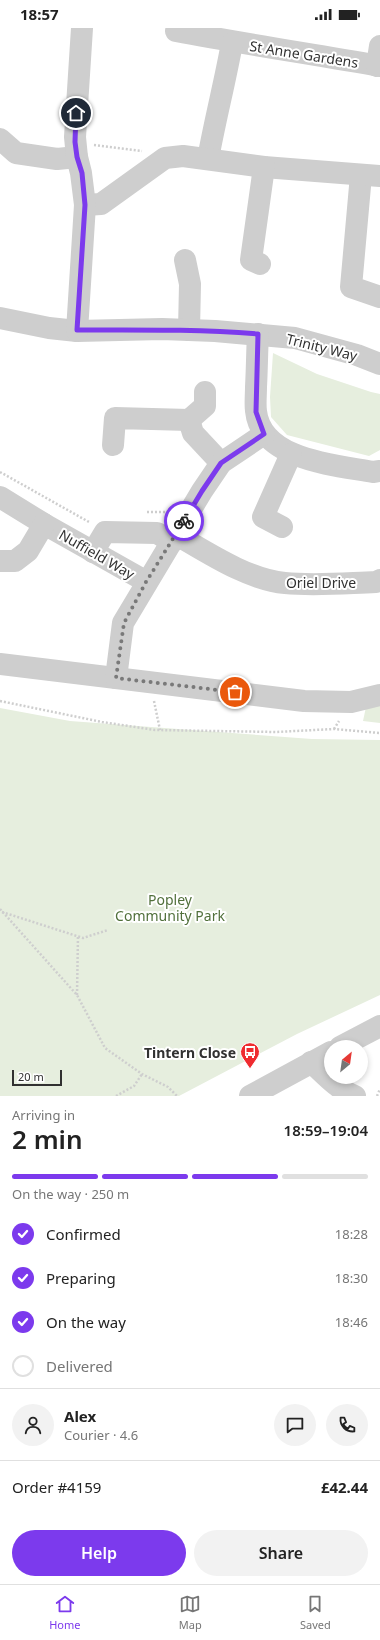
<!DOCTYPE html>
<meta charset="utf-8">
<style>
body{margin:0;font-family:"Noto Sans",sans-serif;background:#f2f2f2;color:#222;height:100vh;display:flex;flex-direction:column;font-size:15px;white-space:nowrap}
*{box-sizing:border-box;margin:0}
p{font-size:13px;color:#767676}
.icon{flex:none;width:22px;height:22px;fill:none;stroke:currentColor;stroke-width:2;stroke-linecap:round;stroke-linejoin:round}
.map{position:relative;height:1068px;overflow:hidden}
.drawer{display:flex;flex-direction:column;background:#fff;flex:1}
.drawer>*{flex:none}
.needle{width:26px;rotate:29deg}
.buttons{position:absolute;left:324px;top:1012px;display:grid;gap:8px}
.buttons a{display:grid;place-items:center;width:44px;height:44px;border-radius:50%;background:#fff;box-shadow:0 2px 6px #0003;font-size:20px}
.scale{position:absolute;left:12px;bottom:10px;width:50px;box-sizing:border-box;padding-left:4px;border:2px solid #313131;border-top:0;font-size:11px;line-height:14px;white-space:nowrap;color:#313131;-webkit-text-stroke:3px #fff;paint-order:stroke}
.pin{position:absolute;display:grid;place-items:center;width:34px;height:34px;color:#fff;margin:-17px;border:2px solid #fff;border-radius:50%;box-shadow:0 1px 4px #0007}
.courier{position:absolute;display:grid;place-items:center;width:40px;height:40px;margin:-20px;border:3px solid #7c3aed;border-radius:50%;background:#fff;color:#222;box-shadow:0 1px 5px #0007}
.headline em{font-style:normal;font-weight:600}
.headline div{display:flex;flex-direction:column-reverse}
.headline{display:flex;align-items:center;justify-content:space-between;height:68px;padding:0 12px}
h1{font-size:26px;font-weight:600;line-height:30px}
.bar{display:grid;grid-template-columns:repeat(4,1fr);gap:6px 4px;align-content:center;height:48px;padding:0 12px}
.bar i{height:5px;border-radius:3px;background:#e0e0e0}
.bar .selected{background:#7c3aed}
.bar p{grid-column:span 4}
.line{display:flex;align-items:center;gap:10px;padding:0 12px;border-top:1px solid #e0e0e0}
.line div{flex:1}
.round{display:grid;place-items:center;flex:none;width:42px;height:42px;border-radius:21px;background:#f2f2f2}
ol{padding:0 12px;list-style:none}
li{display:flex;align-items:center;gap:12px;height:44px}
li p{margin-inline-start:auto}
li .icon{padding:4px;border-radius:50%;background:#7c3aed;color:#fff;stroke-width:4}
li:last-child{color:#767676}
li i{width:22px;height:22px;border:2px solid #e0e0e0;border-radius:50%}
.button{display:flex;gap:8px;margin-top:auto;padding:8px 12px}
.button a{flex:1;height:46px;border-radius:24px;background:#7c3aed;color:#fff;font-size:16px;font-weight:600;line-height:46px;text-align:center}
.button a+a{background:#f2f2f2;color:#222}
.status{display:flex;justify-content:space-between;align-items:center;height:28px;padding:0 20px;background:#fff;direction:ltr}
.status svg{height:11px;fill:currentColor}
.menu{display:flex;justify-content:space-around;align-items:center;height:56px;border-top:1px solid #e0e0e0;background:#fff;font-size:11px;color:#767676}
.menu a{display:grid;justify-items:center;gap:2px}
.menu .selected{color:#7c3aed}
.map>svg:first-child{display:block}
</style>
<div class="status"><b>18:57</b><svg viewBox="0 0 49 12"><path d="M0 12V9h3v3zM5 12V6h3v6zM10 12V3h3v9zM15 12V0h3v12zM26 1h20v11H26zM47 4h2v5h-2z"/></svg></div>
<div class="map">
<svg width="380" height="1068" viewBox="0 0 380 1068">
<rect width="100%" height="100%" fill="#fff"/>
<g fill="#e6eede">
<polygon points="273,325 317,346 371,364 380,366 380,422 369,428 287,407 271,389 270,369"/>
<polygon points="380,675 380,695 363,693 366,679"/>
<polygon points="0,680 70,693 312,711 380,712 380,967 297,1006 179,1068 0,1068"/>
</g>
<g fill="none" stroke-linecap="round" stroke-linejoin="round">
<g stroke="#cecece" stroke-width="2.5" stroke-dasharray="2 2" stroke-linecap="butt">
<polyline points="94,117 142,123"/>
<polyline points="0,444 89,494"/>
<polyline points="147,484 168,484"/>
<polyline points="0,673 102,694 155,702 276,704 334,701 380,705"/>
<polyline points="154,673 160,702"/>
<polyline points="334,701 339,693"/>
<polyline points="0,881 77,967 105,1020 142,1046 168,1059 177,1068"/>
<polyline points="2,884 83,910 108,902"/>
<polyline points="77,967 78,907"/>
<polyline points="116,1068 134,1058 142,1046"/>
<polyline points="377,1068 380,1061"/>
</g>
<g stroke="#cecece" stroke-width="22">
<path d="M176,3C244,16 312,26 380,38"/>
<polyline points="377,38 380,18"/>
<polyline points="0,111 16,125 57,131 77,129"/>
<path d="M208,131C215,92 225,54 232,15"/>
<polyline points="361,147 351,259 380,269"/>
<polyline points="85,177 101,176 165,130 183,128 264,139 380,148"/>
<polyline points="185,232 190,256 189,302"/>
<polyline points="260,236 251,232 264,139"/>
<polyline points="0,290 49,300 77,303 162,301 215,303 295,310 357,327 380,336"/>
<polyline points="77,303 85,177 81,145 77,129 75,109 82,0"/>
<path d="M258,306C257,324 257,341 256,359C256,367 255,376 256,383C261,432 335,437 373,444L380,443"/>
<polyline points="189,392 193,405 221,435"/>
<polyline points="113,417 115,390 189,392 205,378 205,364"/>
<polyline points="0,469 44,496 147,554"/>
<polyline points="282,499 263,489 291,426"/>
<path d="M177,507C208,525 249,552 285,555C315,558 346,555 376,554L380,552"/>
<polyline points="93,524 105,504 157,505 172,514"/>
<polyline points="0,533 15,533 28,523 44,496"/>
<polyline points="0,636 304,673 351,674 380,667"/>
<polyline points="116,650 123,595 202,463 221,435 264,406"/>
<polyline points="340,1019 380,998"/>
<path d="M311,1034C324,1046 338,1062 355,1068"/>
<polyline points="250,1068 331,1024"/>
</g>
</g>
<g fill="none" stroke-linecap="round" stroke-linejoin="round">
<polyline stroke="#797979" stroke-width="4" stroke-dasharray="0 7.2" points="184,493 146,554 124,595 116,650 235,664"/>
<path stroke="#7c3aed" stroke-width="5" d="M76,85L75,114L77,129L82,145L85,177L77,302C138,302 197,301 258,306L256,384L264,406L221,435L202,463L184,493"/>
</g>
<defs>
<symbol id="bus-pin" viewBox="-11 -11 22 30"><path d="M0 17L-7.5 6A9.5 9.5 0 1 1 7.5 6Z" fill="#ef2b2f" stroke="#fff"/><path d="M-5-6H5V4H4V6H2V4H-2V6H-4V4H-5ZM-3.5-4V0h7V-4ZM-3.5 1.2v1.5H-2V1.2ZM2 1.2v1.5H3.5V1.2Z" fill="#fff"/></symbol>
</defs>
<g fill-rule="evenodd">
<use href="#bus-pin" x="239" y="1013" width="22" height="30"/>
</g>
<g text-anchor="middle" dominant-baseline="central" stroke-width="4" stroke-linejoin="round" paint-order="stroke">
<g font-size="14" fill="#313131" stroke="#fff">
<text transform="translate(304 26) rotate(9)">St Anne Gardens</text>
<text transform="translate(322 319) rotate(14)">Trinity Way</text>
<text transform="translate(97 526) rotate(30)">Nuffield Way</text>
<text x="321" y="554">Oriel Drive</text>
</g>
<g font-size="14" fill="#51703b" stroke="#fff">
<text x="170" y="871">Popley<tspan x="170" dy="16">Community Park</tspan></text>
</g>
<g font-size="14" font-weight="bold" fill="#313131" stroke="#fff" text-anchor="end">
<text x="236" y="1024">Tintern Close</text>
</g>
</g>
</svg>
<div class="buttons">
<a><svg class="needle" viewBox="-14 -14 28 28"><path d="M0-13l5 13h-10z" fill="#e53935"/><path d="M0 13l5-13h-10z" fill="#767676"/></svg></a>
</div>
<div class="scale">20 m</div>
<div class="pin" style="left:235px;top:664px;background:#ea580c"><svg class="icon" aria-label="bag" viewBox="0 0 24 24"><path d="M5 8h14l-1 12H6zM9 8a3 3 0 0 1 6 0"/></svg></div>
<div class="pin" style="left:76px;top:85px;background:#1f2937"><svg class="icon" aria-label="home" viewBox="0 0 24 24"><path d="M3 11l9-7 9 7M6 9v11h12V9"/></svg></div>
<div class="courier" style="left:184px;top:493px"><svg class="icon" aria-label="bike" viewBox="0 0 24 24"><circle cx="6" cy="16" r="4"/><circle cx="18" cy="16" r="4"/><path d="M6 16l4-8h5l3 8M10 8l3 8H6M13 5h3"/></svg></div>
</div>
<section class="drawer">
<div class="headline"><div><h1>2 min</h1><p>Arriving in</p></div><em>18:59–19:04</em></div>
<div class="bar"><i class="selected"></i><i class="selected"></i><i class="selected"></i><i></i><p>On the way · 250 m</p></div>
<ol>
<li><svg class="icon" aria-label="check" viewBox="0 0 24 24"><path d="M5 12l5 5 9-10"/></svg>Confirmed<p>18:28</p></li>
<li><svg class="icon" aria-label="check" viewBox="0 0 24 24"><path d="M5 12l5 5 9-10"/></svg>Preparing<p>18:30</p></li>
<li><svg class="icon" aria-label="check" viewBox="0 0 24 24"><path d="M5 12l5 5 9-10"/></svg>On the way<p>18:46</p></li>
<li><i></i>Delivered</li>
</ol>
<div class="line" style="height:72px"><a class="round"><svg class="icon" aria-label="person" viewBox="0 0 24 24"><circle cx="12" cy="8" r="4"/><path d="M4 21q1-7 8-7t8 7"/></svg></a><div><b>Alex</b><p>Courier · 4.6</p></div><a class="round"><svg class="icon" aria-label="chat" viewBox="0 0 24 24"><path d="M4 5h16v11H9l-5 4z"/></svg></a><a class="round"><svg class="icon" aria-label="phone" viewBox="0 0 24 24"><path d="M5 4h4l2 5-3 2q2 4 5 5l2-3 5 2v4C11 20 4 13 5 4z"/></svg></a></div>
<div class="line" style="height:52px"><div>Order #4159</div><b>£42.44</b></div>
<div class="button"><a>Help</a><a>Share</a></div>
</section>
<nav class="menu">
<a class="selected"><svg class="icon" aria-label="home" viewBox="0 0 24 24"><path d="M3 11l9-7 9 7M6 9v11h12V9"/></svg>Home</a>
<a><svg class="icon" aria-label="map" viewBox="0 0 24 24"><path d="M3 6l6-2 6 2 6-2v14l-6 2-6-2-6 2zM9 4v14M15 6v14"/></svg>Map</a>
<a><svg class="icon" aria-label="saved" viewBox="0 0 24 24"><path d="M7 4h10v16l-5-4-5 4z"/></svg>Saved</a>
</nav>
